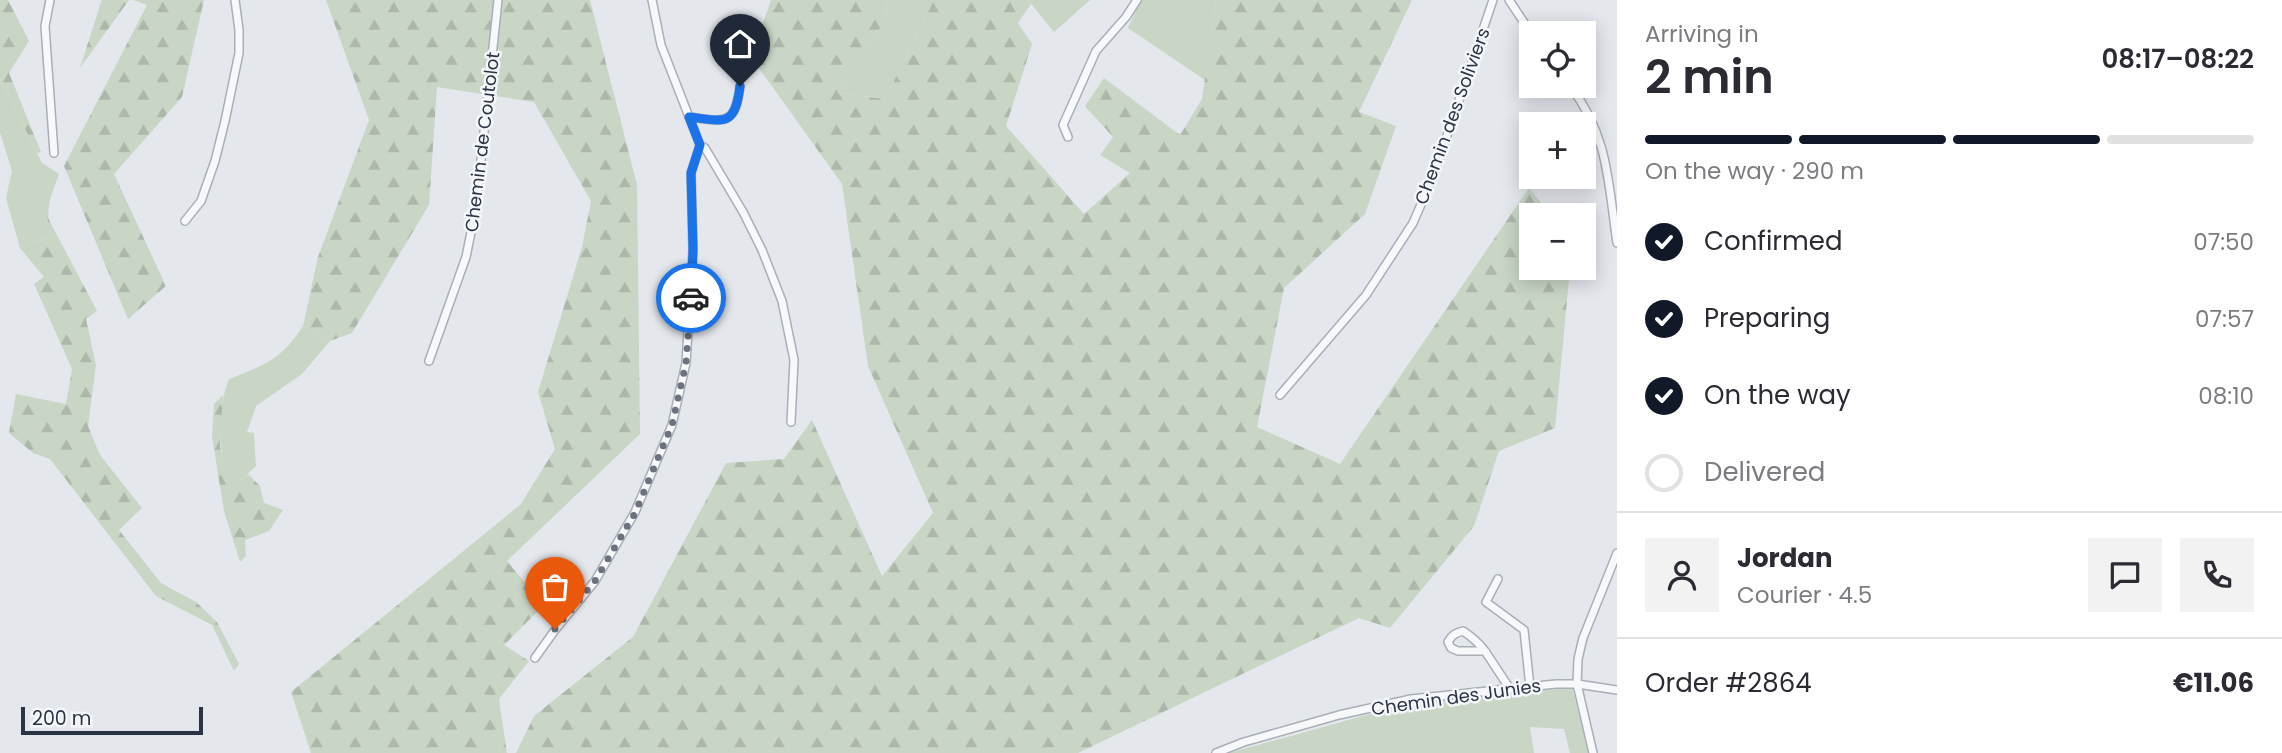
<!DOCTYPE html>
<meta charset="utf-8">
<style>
body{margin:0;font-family:Poppins,sans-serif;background:#f2f2f3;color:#2b2b33;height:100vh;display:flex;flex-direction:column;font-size:26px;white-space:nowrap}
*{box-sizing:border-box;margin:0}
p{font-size:23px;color:#7c7c81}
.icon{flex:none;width:38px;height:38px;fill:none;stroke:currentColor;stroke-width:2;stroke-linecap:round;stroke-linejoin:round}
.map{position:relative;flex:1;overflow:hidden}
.drawer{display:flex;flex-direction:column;background:#fff;width:665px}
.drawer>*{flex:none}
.controls{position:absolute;left:1519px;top:21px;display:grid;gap:14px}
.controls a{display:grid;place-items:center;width:77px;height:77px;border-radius:0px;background:#fff;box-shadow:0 4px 18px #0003;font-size:35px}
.scale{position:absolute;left:21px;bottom:18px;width:182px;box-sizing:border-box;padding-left:7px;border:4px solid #2b3445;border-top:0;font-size:19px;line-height:24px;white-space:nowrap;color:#2b3445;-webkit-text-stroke:5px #f4f6f9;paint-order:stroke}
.pin{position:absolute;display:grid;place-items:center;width:60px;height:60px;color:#fff;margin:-72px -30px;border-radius:50% 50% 50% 0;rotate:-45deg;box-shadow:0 0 7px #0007}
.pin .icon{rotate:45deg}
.courier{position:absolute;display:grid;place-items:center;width:70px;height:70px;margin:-35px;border:5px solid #1a73e8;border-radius:50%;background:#fff;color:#222;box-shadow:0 2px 9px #0007}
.summary em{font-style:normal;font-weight:600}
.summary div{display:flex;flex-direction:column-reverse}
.summary{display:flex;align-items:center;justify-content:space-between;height:119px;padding:0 28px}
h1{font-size:46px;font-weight:600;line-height:52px}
.bar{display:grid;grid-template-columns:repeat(4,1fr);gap:10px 7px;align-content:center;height:84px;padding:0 28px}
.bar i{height:9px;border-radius:5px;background:#e1e1e2}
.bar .active{background:#111827}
.bar p{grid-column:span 4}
.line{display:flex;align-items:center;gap:18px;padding:0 28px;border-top:2px solid #e1e1e2}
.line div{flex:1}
.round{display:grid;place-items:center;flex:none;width:74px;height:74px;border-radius:0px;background:#f2f2f3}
ol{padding:0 28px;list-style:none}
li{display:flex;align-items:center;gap:21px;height:77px}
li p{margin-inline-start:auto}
li .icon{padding:7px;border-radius:50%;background:#111827;color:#fff;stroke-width:4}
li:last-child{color:#7c7c81}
li i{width:38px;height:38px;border:4px solid #e1e1e2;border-radius:50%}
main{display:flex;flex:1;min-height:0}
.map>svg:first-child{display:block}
</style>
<main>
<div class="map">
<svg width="1617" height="753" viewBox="0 0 1617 753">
<defs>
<pattern id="forest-firs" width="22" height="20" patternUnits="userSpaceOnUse" patternTransform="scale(1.75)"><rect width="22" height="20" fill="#c9d6c5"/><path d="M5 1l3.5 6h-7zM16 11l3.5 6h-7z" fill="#adb8ab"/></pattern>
</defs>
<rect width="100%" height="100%" fill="#e4e7ec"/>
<g fill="#c9d6c5">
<polygon points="887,0 934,0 885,99 837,93 886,19"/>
<polygon points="1028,0 1090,0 1054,32"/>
<polygon points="1141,0 1216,0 1205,80 1128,28"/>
<path d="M0,79L42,163L59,174C50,199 45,208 51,235L20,248L6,198L12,171L0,132Z"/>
<path d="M303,326L330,341L302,374L256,406L247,432L254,433L256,466L227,493C221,455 215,416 229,379C266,364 280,361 303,326Z"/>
<polygon points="1572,688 1589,753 1570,753 1564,729 1530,727 1534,753 1229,753 1388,709 1467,697"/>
</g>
<g fill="url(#forest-firs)">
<polygon points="0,0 8,0 29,41 9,73 41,152 37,153 0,79"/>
<polygon points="102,0 129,0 80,68 101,2"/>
<polygon points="133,0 204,0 182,97 114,174 166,286 128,319 64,166 147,5"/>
<polygon points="326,0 590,0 637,185 640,434 507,561 544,605 504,645 529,661 499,699 507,753 311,753 291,692 521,504 555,449 538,392 582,247 591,201 534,102 437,87 429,205 352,333 330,341 303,326 318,257 369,120"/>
<polygon points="771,0 887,0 886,19 837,93 885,99 934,0 1028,0 1031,4 1018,23 1032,44 1006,126 1084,214 1130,173 1100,155 1113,137 1085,106 1104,78 1180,135 1202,99 1216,0 1412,0 1359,112 1396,126 1365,214 1284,288 1257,427 1340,464 1529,188 1551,215 1531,215 1531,268 1570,268 1555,428 1499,451 1474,526 1390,628 1359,618 1078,753 516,753 534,716 633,637 726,463 784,459 812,420 882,576 933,513 868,366 842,184 751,57"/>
<polygon points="47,216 97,311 86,319 96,365 88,426 100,455 142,508 119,530 161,583 196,602 217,622 239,664 234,671 212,625 156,596 50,459 33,453 9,433 16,394 66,404 72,369 34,284 44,277 20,248 51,235"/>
<polygon points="223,395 220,445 227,492 248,474 260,486 264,503 283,510 269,531 245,540 246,556 240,562 224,511 212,437 214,404"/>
</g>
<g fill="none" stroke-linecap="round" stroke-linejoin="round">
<defs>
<g id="minor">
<polyline points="50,0 45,26 54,153"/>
<polyline points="652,0 661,45 700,145 705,148 743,212 762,250 782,301 794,360 791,422"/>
<polyline points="1509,0 1531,33"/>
<path d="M1570,86C1609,136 1608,183 1617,243"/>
<path d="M689,117C723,121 735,128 740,86"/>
<polyline points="1068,137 1063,125 1096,51 1126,17 1137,0"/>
<polyline points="185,221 201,201 215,161 225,121 239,53 239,30 235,0"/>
<polyline points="429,361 466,257 476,208 498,0"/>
<polyline points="1280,395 1366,295 1413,223 1434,174 1493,0"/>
<polyline points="1498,579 1486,602 1524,630 1530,687"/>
<path d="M1485,651H1458L1451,648L1448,642C1452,635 1455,633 1463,631C1472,637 1479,643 1485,651L1510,689"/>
<polyline points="535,658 555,630 595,581 635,512 672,425 686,363 693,250 691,173 700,145"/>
<polyline points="1216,753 1244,742 1339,715 1411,699 1556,684 1577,684 1617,690"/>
<polyline points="1593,753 1577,684 1578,659 1583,638 1617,553"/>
</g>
</defs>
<use href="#minor" stroke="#a9aeb7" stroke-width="10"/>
<use href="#minor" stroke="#f7f8fa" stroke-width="7"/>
</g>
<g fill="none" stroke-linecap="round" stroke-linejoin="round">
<polyline stroke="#6c737f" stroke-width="7" stroke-dasharray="0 12.6" points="555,629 595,581 635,513 672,425 686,363 691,298"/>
<path stroke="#1a73e8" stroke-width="9" d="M691,298L693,250L691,173L700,145L689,117C724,121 735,128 740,86"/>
</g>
<g text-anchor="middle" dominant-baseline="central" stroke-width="5" stroke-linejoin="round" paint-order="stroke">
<g font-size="18" fill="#2b3445" stroke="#f4f6f9">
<text transform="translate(1452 116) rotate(-70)">Chemin des Soliviers</text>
<text transform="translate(482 142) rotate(-83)">Chemin de Coutolot</text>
<text transform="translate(1456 697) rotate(-8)">Chemin des Junies</text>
</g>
</g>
</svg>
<div class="controls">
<a><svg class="icon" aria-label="locate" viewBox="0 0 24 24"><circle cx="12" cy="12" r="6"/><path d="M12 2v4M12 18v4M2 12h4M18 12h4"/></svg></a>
<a>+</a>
<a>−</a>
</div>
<div class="scale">200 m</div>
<div class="pin" style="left:555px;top:629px;background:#ea580c"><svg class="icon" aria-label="bag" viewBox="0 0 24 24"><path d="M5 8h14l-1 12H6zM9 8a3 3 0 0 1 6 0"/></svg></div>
<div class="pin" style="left:740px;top:86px;background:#1f2937"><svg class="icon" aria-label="home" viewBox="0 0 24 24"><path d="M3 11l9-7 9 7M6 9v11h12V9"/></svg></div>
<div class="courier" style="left:691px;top:298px"><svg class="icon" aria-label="car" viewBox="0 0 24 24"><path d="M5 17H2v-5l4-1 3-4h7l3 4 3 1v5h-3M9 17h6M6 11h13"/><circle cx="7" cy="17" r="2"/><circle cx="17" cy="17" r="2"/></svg></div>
</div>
<section class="drawer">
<div class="summary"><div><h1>2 min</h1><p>Arriving in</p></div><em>08:17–08:22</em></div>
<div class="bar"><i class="active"></i><i class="active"></i><i class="active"></i><i></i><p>On the way · 290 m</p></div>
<ol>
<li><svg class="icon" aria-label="check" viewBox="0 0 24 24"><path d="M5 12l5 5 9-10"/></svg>Confirmed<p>07:50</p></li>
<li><svg class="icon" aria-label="check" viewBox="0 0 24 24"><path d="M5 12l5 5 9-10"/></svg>Preparing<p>07:57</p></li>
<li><svg class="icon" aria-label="check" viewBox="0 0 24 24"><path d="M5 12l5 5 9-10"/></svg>On the way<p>08:10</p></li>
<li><i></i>Delivered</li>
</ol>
<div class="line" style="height:126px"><a class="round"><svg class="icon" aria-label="person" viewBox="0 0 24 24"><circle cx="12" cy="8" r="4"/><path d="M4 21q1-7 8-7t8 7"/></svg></a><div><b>Jordan</b><p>Courier · 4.5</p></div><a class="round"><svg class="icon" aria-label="chat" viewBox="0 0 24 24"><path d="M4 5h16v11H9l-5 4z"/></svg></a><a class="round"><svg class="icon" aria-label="phone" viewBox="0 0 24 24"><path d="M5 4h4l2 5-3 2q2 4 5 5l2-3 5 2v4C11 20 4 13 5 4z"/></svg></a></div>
<div class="line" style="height:91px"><div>Order #2864</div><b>€11.06</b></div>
</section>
</main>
